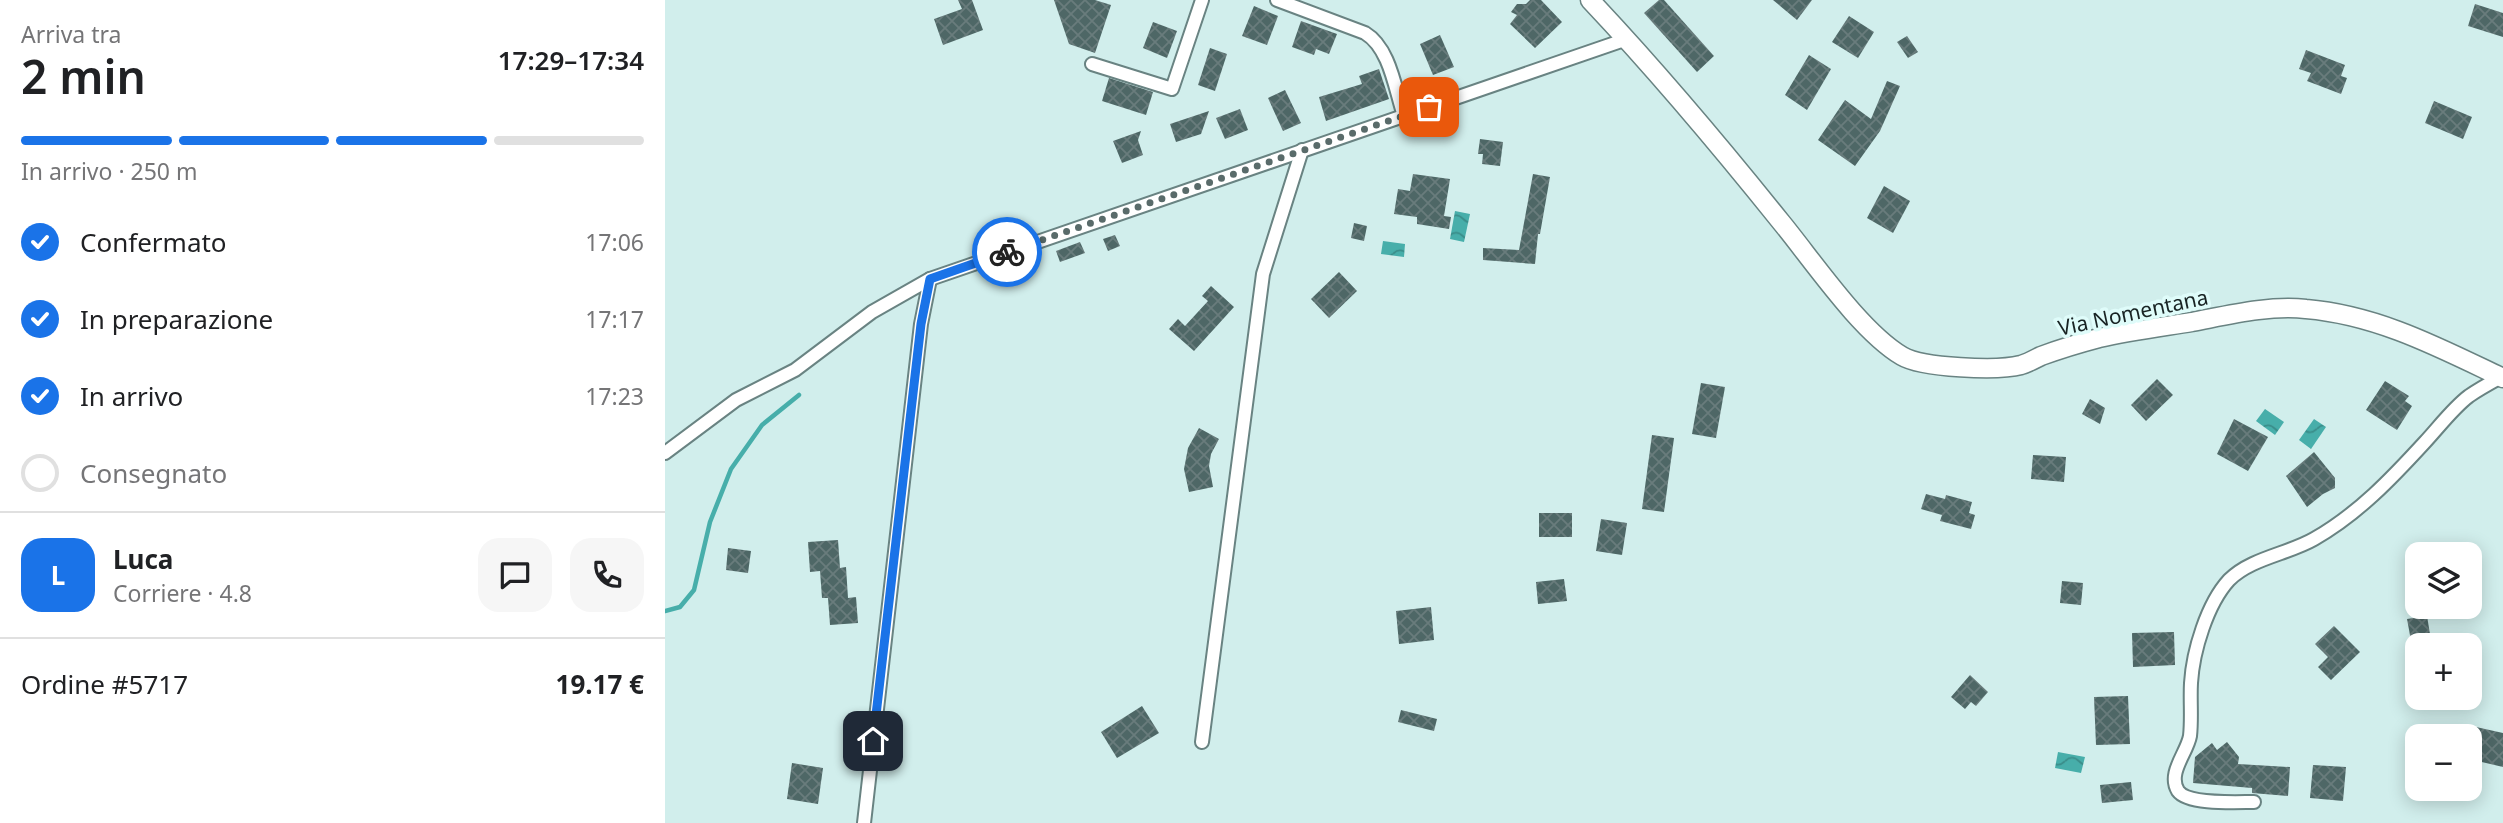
<!DOCTYPE html>
<html lang="it">
<meta charset="utf-8">
<style>
body{margin:0;font-family:"Noto Sans",sans-serif;background:#f6f6f6;color:#202124;height:100vh;display:flex;flex-direction:column;font-size:26px;white-space:nowrap}
*{box-sizing:border-box;margin:0}
p{font-size:23px;color:#757577}
.icon{flex:none;width:38px;height:38px;fill:none;stroke:currentColor;stroke-width:2;stroke-linecap:round;stroke-linejoin:round}
.map{position:relative;flex:1;overflow:hidden}
.sheet{display:flex;flex-direction:column;background:#fff;width:665px}
.sheet>*{flex:none}
.tools{position:absolute;left:1740px;top:542px;display:grid;gap:14px}
.tools a{display:grid;place-items:center;width:77px;height:77px;border-radius:14px;background:#fff;box-shadow:0 4px 18px #0003;font-size:35px}
.pin{position:absolute;display:grid;place-items:center;width:60px;height:60px;color:#fff;margin:-30px;border-radius:14px;box-shadow:0 4px 10px #0006}
.courier{position:absolute;display:grid;place-items:center;width:70px;height:70px;margin:-35px;border:5px solid #1a73e8;border-radius:50%;background:#fff;color:#222;box-shadow:0 2px 9px #0007}
.head em{font-style:normal;font-weight:600}
.head div{display:flex;flex-direction:column-reverse}
.head{display:flex;align-items:center;justify-content:space-between;height:119px;padding:0 21px}
h1{font-size:46px;font-weight:600;line-height:52px}
.bar{display:grid;grid-template-columns:repeat(4,1fr);gap:10px 7px;align-content:center;height:84px;padding:0 21px}
.bar i{height:9px;border-radius:5px;background:#e0e0e0}
.bar .on{background:#1a73e8}
.bar p{grid-column:span 4}
.line{display:flex;align-items:center;gap:18px;padding:0 21px;border-top:2px solid #e0e0e0}
.line div{flex:1}
.round{display:grid;place-items:center;flex:none;width:74px;height:74px;border-radius:21px;background:#f6f6f6}
ol{padding:0 21px;list-style:none}
li{display:flex;align-items:center;gap:21px;height:77px}
li p{margin-inline-start:auto}
li .icon{padding:7px;border-radius:50%;background:#1a73e8;color:#fff;stroke-width:4}
li:last-child{color:#757577}
li i{width:38px;height:38px;border:4px solid #e0e0e0;border-radius:50%}
main{display:flex;flex:1;min-height:0}
.map>svg:first-child{display:block}
</style>
<main>
<section class="sheet">
<div class="head"><div><h1>2 min</h1><p>Arriva tra</p></div><em>17:29–17:34</em></div>
<div class="bar"><i class="on"></i><i class="on"></i><i class="on"></i><i></i><p>In arrivo · 250 m</p></div>
<ol>
<li><svg class="icon" aria-label="check" viewBox="0 0 24 24"><path d="M5 12l5 5 9-10"/></svg>Confermato<p>17:06</p></li>
<li><svg class="icon" aria-label="check" viewBox="0 0 24 24"><path d="M5 12l5 5 9-10"/></svg>In preparazione<p>17:17</p></li>
<li><svg class="icon" aria-label="check" viewBox="0 0 24 24"><path d="M5 12l5 5 9-10"/></svg>In arrivo<p>17:23</p></li>
<li><i></i>Consegnato</li>
</ol>
<div class="line" style="height:126px"><b class="round" style="background:#1a73e8;color:#fff">L</b><div><b>Luca</b><p>Corriere · 4.8</p></div><a class="round"><svg class="icon" aria-label="chat" viewBox="0 0 24 24"><path d="M4 5h16v11H9l-5 4z"/></svg></a><a class="round"><svg class="icon" aria-label="phone" viewBox="0 0 24 24"><path d="M5 4h4l2 5-3 2q2 4 5 5l2-3 5 2v4C11 20 4 13 5 4z"/></svg></a></div>
<div class="line" style="height:91px"><div>Ordine #5717</div><b>19.17 €</b></div>
</section>
<div class="map">
<svg width="1838" height="823" viewBox="0 0 1838 823">
<defs>
<pattern id="water-waves" width="16" height="10" patternUnits="userSpaceOnUse" patternTransform="scale(1.75)"><rect width="16" height="10" fill="#47aeaa"/><path d="M0 5q4-4 8 0t8 0" fill="none" stroke="#3a8d8a"/></pattern>
<pattern id="building-cross-hatch" width="8" height="8" patternUnits="userSpaceOnUse" patternTransform="scale(1.75)"><rect width="8" height="8" fill="#4e6766"/><path d="M0 0l8 8M0 8l8-8" fill="none" stroke="#697c7c"/></pattern>
</defs>
<rect width="100%" height="100%" fill="#d1eeec"/>
<g fill="url(#water-waves)">
<polygon points="790,211 805,214 799,242 785,239"/>
<polygon points="718,241 740,244 739,257 716,254"/>
<polygon points="1600,409 1619,422 1610,435 1591,421"/>
<polygon points="1649,419 1661,427 1646,449 1634,440"/>
<polygon points="1393,752 1420,757 1416,773 1390,768"/>
</g>
<g fill="none" stroke-linecap="round" stroke-linejoin="round">
<polyline stroke="#47aeaa" stroke-width="4.5" points="0,611 15,607 29,590 45,522 66,469 97,425 134,395"/>
</g>
<g fill="url(#building-cross-hatch)">
<polygon points="293,0 307,0 318,30 278,45 269,19 297,9"/>
<polygon points="389,0 430,0 446,5 430,53 404,44"/>
<polygon points="865,0 876,0 897,22 870,48 845,24 852,15 846,12 852,4 861,4"/>
<polygon points="994,0 999,0 1049,56 1032,72 979,13"/>
<polygon points="1108,0 1147,0 1132,20"/>
<polygon points="1810,4 1838,13 1838,37 1803,26"/>
<polygon points="589,6 613,16 602,45 577,36"/>
<polygon points="1184,16 1209,32 1193,58 1167,42"/>
<polygon points="636,21 672,34 664,54 651,49 649,55 627,47"/>
<polygon points="488,22 512,31 502,58 478,48"/>
<polygon points="775,35 789,67 768,75 755,44"/>
<polygon points="1242,36 1253,52 1243,58 1232,42"/>
<polygon points="545,48 562,54 550,91 533,85"/>
<polygon points="1641,50 1680,65 1676,76 1682,78 1676,94 1642,81 1646,73 1634,69"/>
<polygon points="1144,55 1166,69 1142,110 1120,95"/>
<polygon points="714,69 724,99 661,121 654,97 697,84 694,76"/>
<polygon points="444,78 488,92 481,115 437,101"/>
<polygon points="1222,81 1235,86 1215,131 1190,166 1153,140 1180,100 1206,119"/>
<polygon points="620,90 636,123 618,131 603,98"/>
<polygon points="1769,101 1807,117 1798,139 1760,123"/>
<polygon points="575,109 583,130 560,139 551,118"/>
<polygon points="544,111 536,134 511,142 505,124"/>
<polygon points="476,131 473,140 478,155 457,163 448,141"/>
<polygon points="815,139 838,142 835,166 817,164 818,154 813,154"/>
<polygon points="748,174 785,179 779,216 786,217 784,229 752,224 752,217 729,214 733,189 745,191"/>
<polygon points="868,174 885,177 875,234 873,234 870,264 818,260 818,248 854,250"/>
<polygon points="1219,186 1245,201 1228,233 1202,218"/>
<polygon points="689,223 702,226 699,241 686,238"/>
<polygon points="450,235 455,246 443,251 438,239"/>
<polygon points="415,242 420,253 395,262 391,251"/>
<polygon points="674,272 692,291 664,318 646,299"/>
<polygon points="546,286 569,307 529,351 504,329 513,319 520,326 543,301 537,296"/>
<polygon points="1492,379 1508,395 1481,421 1466,405"/>
<polygon points="1720,381 1744,396 1740,401 1747,406 1732,430 1701,410"/>
<polygon points="1036,383 1060,387 1051,438 1027,434"/>
<polygon points="1425,399 1440,408 1435,424 1417,414"/>
<polygon points="1569,419 1603,437 1583,471 1552,454"/>
<polygon points="534,428 554,439 546,454 544,466 548,487 524,492 519,469 523,448"/>
<polygon points="987,435 1009,438 999,512 977,509"/>
<polygon points="1649,452 1670,478 1670,488 1658,494 1642,507 1621,476"/>
<polygon points="1368,455 1401,457 1399,482 1366,479"/>
<polygon points="1261,494 1280,499 1281,495 1307,502 1304,513 1310,515 1306,529 1275,521 1277,515 1256,509"/>
<rect x="874" y="513" width="33" height="24"/>
<polygon points="936,519 962,523 957,555 931,551"/>
<polygon points="173,540 175,568 181,567 183,598 191,597 193,623 165,625 163,598 157,598 155,571 145,572 143,542"/>
<polygon points="63,548 86,551 83,573 61,570"/>
<polygon points="899,579 902,601 873,604 871,582"/>
<polygon points="1397,581 1418,583 1416,605 1395,603"/>
<polygon points="766,607 769,640 734,644 731,611"/>
<polygon points="1762,616 1767,646 1747,646 1742,619"/>
<polygon points="1669,626 1695,652 1666,680 1653,667 1663,657 1650,644"/>
<polygon points="1509,632 1510,665 1468,667 1467,633"/>
<polygon points="1305,675 1323,692 1311,706 1306,702 1300,709 1286,697"/>
<polygon points="1463,696 1465,744 1431,745 1429,697"/>
<polygon points="477,706 494,733 452,758 436,732"/>
<polygon points="736,710 772,719 769,731 733,722"/>
<polygon points="1811,727 1838,733 1838,767 1804,759"/>
<polygon points="1562,742 1574,757 1573,764 1625,767 1623,796 1587,793 1587,788 1528,783 1530,757 1547,743 1552,750"/>
<polygon points="127,763 158,768 153,804 122,799"/>
<polygon points="1648,765 1681,767 1678,801 1645,798"/>
<polygon points="1466,782 1468,800 1437,803 1435,785"/>
</g>
<g fill="none" stroke-linecap="round" stroke-linejoin="round">
<defs>
<g id="minor">
<path d="M612,0L700,33C725,48 730,89 739,116"/>
<polyline points="427,64 507,89 537,0"/>
<polyline points="0,453 71,400 130,370 207,312 265,279 962,39"/>
<polyline points="537,742 598,274 637,150"/>
<path d="M1589,802C1572,802 1523,805 1513,791C1502,773 1522,753 1525,736C1527,719 1525,700 1526,683C1528,651 1542,604 1564,580C1586,558 1623,554 1649,539C1693,514 1727,478 1760,442C1774,427 1788,408 1804,396C1814,389 1825,383 1836,377"/>
<polyline points="199,823 256,324 265,279"/>
</g>
<path id="secondary" d="M925,0C992,71 1055,146 1116,222C1148,261 1195,331 1237,356C1257,368 1333,371 1356,365C1363,363 1370,359 1376,356C1395,349 1415,343 1434,338C1465,331 1496,327 1527,322C1564,315 1604,305 1641,309C1713,315 1775,348 1838,378"/>
</defs>
<use href="#minor" stroke="#698382" stroke-width="16"/>
<use href="#secondary" stroke="#698382" stroke-width="21"/>
<use href="#minor" stroke="#fff" stroke-width="12"/>
<use href="#secondary" stroke="#fff" stroke-width="18"/>
</g>
<g fill="none" stroke-linecap="round" stroke-linejoin="round">
<polyline stroke="#596b6a" stroke-width="7" stroke-dasharray="0 12.6" points="342,252 764,107"/>
<polyline stroke="#1a73e8" stroke-width="9" points="208,741 256,324 265,279 342,252"/>
</g>
<g text-anchor="middle" dominant-baseline="central" stroke-width="7" stroke-linejoin="round" paint-order="stroke">
<g font-size="21" fill="#192424" stroke="#dffcfa">
<text transform="translate(1468 312) rotate(-12)">Via Nomentana</text>
</g>
</g>
</svg>
<div class="tools">
<a><svg class="icon" aria-label="layers" viewBox="0 0 24 24"><path d="M12 4l9 5-9 5-9-5zM3 14l9 5 9-5"/></svg></a>
<a>+</a>
<a>−</a>
</div>
<div class="pin" style="left:764px;top:107px;background:#ea580c"><svg class="icon" aria-label="bag" viewBox="0 0 24 24"><path d="M5 8h14l-1 12H6zM9 8a3 3 0 0 1 6 0"/></svg></div>
<div class="pin" style="left:208px;top:741px;background:#1f2937"><svg class="icon" aria-label="home" viewBox="0 0 24 24"><path d="M3 11l9-7 9 7M6 9v11h12V9"/></svg></div>
<div class="courier" style="left:342px;top:252px"><svg class="icon" aria-label="bike" viewBox="0 0 24 24"><circle cx="6" cy="16" r="4"/><circle cx="18" cy="16" r="4"/><path d="M6 16l4-8h5l3 8M10 8l3 8H6M13 5h3"/></svg></div>
</div>
</main>
